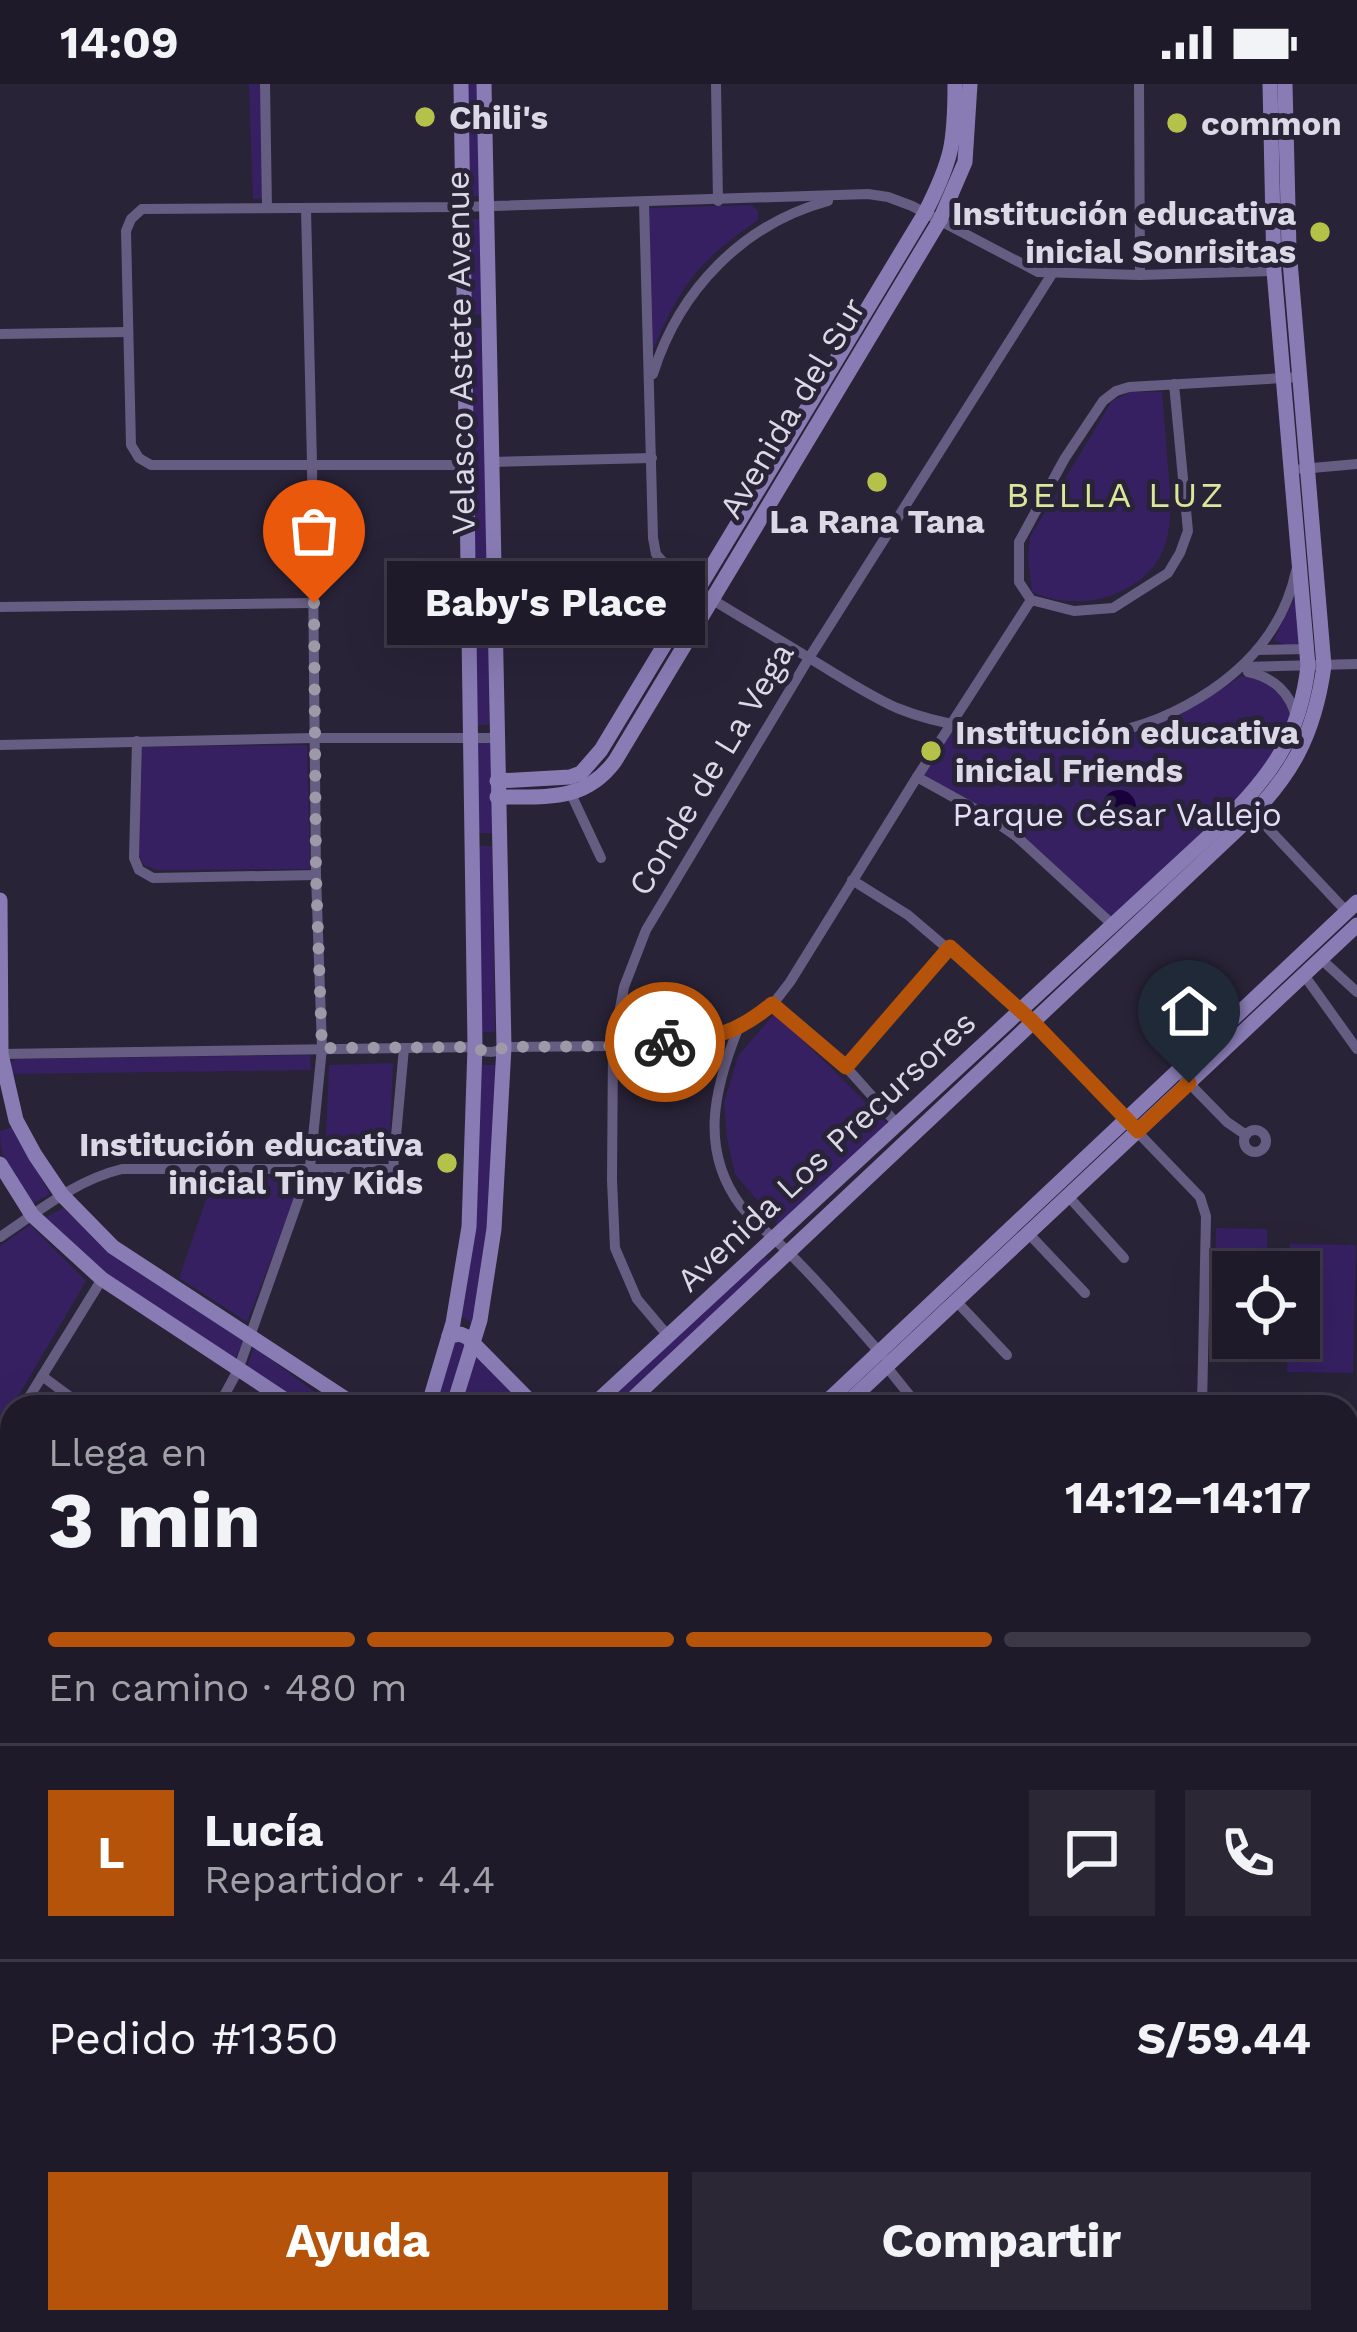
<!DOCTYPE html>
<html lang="es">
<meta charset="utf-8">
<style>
body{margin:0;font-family:"Work Sans",sans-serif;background:#2b2735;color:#f1f3f6;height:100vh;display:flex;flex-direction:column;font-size:45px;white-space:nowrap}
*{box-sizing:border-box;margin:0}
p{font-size:39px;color:#a1a1a8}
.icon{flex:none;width:66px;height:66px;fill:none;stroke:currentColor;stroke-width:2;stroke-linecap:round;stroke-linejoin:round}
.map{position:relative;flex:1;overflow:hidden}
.drawer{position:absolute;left:0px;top:1311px;width:1359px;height:939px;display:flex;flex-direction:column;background:#1e1a29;border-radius:36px 36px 0 0;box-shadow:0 12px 48px #0002,0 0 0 3px #3c3846}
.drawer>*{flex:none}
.tools{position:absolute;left:1212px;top:1167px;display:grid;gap:24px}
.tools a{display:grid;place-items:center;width:108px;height:108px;border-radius:0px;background:#1e1a29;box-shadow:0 12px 48px #0002,0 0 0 3px #3c3846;font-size:60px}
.pin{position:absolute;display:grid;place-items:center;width:102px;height:102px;color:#fff;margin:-123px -51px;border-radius:50% 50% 50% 0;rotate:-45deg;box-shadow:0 0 12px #0007}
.pin .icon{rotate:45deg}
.courier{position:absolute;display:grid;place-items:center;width:120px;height:120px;margin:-60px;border:9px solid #b45309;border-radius:50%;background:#fff;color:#222;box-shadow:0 3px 15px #0007}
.bubble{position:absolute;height:84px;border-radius:0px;background:#1e1a29;box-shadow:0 12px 48px #0002,0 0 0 3px #3c3846;font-size:39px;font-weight:700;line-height:84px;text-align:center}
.summary em{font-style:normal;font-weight:700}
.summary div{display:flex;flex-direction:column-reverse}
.summary{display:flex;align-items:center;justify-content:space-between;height:204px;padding:0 48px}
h1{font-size:78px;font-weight:700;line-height:90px}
.bar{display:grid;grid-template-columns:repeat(4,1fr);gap:18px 12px;align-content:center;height:144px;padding:0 48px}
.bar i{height:15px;border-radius:9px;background:#3c3846}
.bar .active{background:#b45309}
.bar p{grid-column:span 4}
.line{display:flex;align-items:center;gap:30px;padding:0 48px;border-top:3px solid #3c3846}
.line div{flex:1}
.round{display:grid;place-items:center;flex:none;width:126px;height:126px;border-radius:0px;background:#2b2735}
.action{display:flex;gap:24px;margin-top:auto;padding:24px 48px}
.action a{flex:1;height:138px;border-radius:0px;background:#b45309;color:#fff;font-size:48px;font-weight:700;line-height:138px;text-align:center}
.action a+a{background:#2b2735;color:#f1f3f6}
.status{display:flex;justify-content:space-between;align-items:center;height:84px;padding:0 60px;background:#1e1a29;direction:ltr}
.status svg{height:33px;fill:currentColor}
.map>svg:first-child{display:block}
</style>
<div class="status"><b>14:09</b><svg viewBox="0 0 49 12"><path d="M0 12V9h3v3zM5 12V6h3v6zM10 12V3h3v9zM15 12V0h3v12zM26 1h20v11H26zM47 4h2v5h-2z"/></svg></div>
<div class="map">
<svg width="1357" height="2248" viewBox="0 0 1357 2248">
<rect width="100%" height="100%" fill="#282337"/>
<g fill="#362062">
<polygon points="249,0 266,0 270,114 253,115"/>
<polygon points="467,0 477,0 479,112 469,112"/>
<path d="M752,121L758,127V136C697,178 679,203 651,271L648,124Z"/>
<polygon points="471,135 481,135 482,231 470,230"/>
<polygon points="467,244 481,244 488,505 473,505"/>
<path d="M1130,308H1162C1164,333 1166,358 1168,383C1173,439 1175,485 1115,510C1089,521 1058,519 1032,508L1028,474L1030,453L1112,317Z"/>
<polygon points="1300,503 1302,561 1285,561 1274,556"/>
<polygon points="474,518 488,518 489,641 475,641"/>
<path d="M1241,592C1255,593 1265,598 1275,607C1285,615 1291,626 1289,640C1280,687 1153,798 1114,836L1042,769L924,690L952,646C1074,669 1138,665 1241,592Z"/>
<polygon points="478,656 493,656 492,749 477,749"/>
<polygon points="307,661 310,785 157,786 144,781 139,771 142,663"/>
<polygon points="478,762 492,762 495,948 481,948"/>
<polygon points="775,929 889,1041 778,1141 735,1090 727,1054 724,1019 738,972"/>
<polygon points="310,971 311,986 11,990 8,981 16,975"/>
<polygon points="393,979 389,1077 325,1075 329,981"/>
<polygon points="482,981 497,981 490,1141 475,1242 460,1231 475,1138"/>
<path d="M12,1043L50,1110L32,1120C13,1094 0,1081 0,1047Z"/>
<polygon points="214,1093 303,1093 247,1238 179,1194"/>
<polygon points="63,1124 112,1168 244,1256 235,1275 105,1189 43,1135"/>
<polygon points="30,1141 86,1197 0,1343 0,1162"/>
<polygon points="1216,1144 1267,1145 1268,1188 1233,1188 1233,1217 1214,1216"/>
<polygon points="1290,1160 1356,1161 1353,1289 1287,1288 1288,1254 1299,1254 1299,1188 1289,1188"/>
<polygon points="765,1173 771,1178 612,1323 600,1323"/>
<polygon points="462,1255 466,1264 447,1323 432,1323 453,1257"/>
<polygon points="254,1263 319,1311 342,1323 308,1323 247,1283"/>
<polygon points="477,1272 527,1323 460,1323"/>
</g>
<circle fill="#19013b" cx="1119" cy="723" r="17"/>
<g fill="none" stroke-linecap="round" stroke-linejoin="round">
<g stroke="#665d82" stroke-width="10">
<polyline points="265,0 267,124"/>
<polyline points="716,0 718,117"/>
<polyline points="1139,0 1140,191"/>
<path d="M644,119L653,454L656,470L675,492C719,521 764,546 809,574C838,591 866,610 897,624C919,633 944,639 968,643C1051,660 1124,660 1199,614C1247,585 1284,543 1296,487"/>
<polyline points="0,250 128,248"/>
<path d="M653,290C679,206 743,140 828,117"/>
<polyline points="1174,300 1188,447 1180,469 1168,489 1113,524 1074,527 1031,516 1019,498 1019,458 1065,374 1103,317 1116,307 1129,303 1300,293"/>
<polyline points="492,378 652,374"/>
<polyline points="465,381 151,381 139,374 131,361 126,147 131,135 142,125 462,123 868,110 888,113 912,122 1038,188 1140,191 1274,187"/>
<polyline points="1301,385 1357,380"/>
<polyline points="0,523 314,519"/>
<polyline points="1257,566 1308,565"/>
<polyline points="1244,583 1357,580"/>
<path d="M1248,588C1273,593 1291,609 1296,634"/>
<polyline points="137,657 134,774 139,786 153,794 316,791"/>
<polyline points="0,661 314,654 497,654"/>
<polyline points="917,693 984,730 1017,753 1114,842"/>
<polyline points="571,710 601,774"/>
<polyline points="1250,725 1347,828"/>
<polyline points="852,796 908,831 1021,927 1200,1113 1206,1132 1202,1323"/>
<polyline points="1321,875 1357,908"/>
<polyline points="1304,891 1357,965"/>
<polyline points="773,920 846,983 898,1041"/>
<path d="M738,945C714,1005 699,1066 741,1122C755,1139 772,1152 788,1168C821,1200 851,1236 882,1271"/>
<path d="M0,970L475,963C484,969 495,970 504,963L613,962L704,955L738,945L756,934L773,920L790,898L917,693L1031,516"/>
<polyline points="846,983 950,864"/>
<polyline points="1184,994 1227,1038 1246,1051"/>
<circle cx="1255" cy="1057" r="11"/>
<polyline points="1068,1112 1124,1174"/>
<polyline points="1028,1149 1085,1209"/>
<path d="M0,1153C39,1127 76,1096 122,1085H393L404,964"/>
<polyline points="956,1217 1007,1271"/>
<polyline points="669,1253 637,1215 615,1164 612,1096 613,962 624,903 646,846 809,574 1052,190"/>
<polyline points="886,1282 919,1323"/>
<polyline points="42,1292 84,1323"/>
<polyline points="23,1323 102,1195"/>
<polyline points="218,1323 238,1286 310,1083 322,964 316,791 312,380 306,124"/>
<polyline points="1189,1323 1202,1310"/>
<polyline points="1347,1359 1357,1359"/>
<polyline points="0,1361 12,1342"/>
<polyline points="0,1381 12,1399"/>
<polyline points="0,1542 12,1560"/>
<polyline points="1347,1574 1357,1574"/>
<polyline points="0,1628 12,1616"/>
<polyline points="0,1860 12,1870"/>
<polyline points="0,1911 12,1894"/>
<polyline points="0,2076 12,2049"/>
<polyline points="0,2096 12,2101"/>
<polyline points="1347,2171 1357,2180"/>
<polyline points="84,2238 106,2248"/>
<polyline points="208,2238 217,2248"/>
<polyline points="329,2238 338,2248"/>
<polyline points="163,2248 168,2238"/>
<polyline points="559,2248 570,2238"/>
<polyline points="905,2248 916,2238"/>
<polyline points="1236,2248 1246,2238"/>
<polyline points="1349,2248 1357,2237"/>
</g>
<g stroke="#897cb5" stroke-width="15">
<path d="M497,697L570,693L581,689L601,666L925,129C952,76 955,59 955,0"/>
<path d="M497,713C545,712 584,719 615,677L940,136L965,78L970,0"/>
<polyline points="0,816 1,970 8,1001 16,1036 35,1071 62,1111 113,1163 358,1323"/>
<polyline points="0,1080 32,1131 102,1195 296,1323"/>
<polyline points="449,1252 460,1250 467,1253 536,1323"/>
<polyline points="428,1323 453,1239 469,1143 475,963 461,0"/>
<polyline points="453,1323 480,1236 494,1145 504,963 484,0"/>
<path d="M591,1323L1222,740C1271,692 1300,652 1308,582L1274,187L1270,0"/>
<path d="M624,1323L1241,742C1291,693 1314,653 1324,582L1289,165L1285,0"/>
<polyline points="821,1323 1357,818"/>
<polyline points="843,1323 1357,841"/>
<polyline points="0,1715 12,1728"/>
<polyline points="0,1739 12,1752"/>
<polyline points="474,2238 484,2248"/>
<polyline points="502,2238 511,2248"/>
<polyline points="644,2238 653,2248"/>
<polyline points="20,2248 24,2238"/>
<polyline points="47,2248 52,2238"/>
</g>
</g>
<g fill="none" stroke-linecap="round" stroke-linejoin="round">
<path stroke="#9d99a9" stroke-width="12" stroke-dasharray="0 21.6" d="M314,519L316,791L322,964L475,963C484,969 495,970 504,963L613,962L665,958"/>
<path stroke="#b45309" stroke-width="15" d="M665,958C713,954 735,951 772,920L846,983L950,863L1032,937L1138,1047L1189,999"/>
</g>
<g fill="#b5c249" stroke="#282337" stroke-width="4.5">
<circle cx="425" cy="33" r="12"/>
<circle cx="1177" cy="39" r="12"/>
<circle cx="1320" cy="148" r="12"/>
<circle cx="877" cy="398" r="12"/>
<circle cx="931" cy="667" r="12"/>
<circle cx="447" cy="1079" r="12"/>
</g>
<g text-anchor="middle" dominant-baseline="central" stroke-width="10" stroke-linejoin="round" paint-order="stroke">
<g font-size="33" font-weight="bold" fill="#dcd9e6" stroke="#282337" text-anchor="start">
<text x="449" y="33">Chili's</text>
<text x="1201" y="39">common</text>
<text x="1296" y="129" text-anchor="end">Institución educativa<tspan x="1296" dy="38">inicial Sonrisitas</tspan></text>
<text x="877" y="437" text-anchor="middle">La Rana Tana</text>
<text x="955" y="648">Institución educativa<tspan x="955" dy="38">inicial Friends</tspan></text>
<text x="423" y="1060" text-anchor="end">Institución educativa<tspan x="423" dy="38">inicial Tiny Kids</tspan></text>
</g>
<g font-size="33" fill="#dcd9e6" stroke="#282337">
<text transform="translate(460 269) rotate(-91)">Velasco Astete Avenue</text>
<text transform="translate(792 324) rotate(-59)">Avenida del Sur</text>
<text transform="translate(711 685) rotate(-59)">Conde de La Vega</text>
<text transform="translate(826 1067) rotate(-43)">Avenida Los Precursores</text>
</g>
<g font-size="33" fill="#e3def6" stroke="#282337">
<text x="1117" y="730">Parque César Vallejo</text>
</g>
<g font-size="36" letter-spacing="3" fill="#dce699" stroke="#282337">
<text x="1116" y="411">BELLA LUZ</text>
</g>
</g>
</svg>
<div class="tools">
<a><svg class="icon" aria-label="locate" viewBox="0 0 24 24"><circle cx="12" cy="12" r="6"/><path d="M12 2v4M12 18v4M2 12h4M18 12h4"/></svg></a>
</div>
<div class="pin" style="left:314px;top:519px;background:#ea580c"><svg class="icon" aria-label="bag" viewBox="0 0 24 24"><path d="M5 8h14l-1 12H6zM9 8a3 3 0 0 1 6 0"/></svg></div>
<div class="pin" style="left:1189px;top:999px;background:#1f2937"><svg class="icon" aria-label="home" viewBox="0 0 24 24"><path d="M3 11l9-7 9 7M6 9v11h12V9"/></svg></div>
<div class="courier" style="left:665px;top:958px"><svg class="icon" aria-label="bike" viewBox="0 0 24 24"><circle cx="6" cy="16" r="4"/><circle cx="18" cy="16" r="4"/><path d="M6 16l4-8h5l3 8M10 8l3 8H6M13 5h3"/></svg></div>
<div class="bubble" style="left:387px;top:477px;width:318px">Baby's Place</div>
<section class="drawer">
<div class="summary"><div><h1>3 min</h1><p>Llega en</p></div><em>14:12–14:17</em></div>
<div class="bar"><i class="active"></i><i class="active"></i><i class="active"></i><i></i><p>En camino · 480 m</p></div>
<div class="line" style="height:216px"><b class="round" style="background:#b45309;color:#fff">L</b><div><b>Lucía</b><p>Repartidor · 4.4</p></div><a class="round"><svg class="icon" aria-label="chat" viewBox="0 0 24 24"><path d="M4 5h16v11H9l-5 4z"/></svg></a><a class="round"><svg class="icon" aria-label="phone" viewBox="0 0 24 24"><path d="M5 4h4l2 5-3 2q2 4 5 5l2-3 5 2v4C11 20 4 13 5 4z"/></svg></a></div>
<div class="line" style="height:156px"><div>Pedido #1350</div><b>S/59.44</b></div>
<div class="action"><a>Ayuda</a><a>Compartir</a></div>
</section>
</div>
